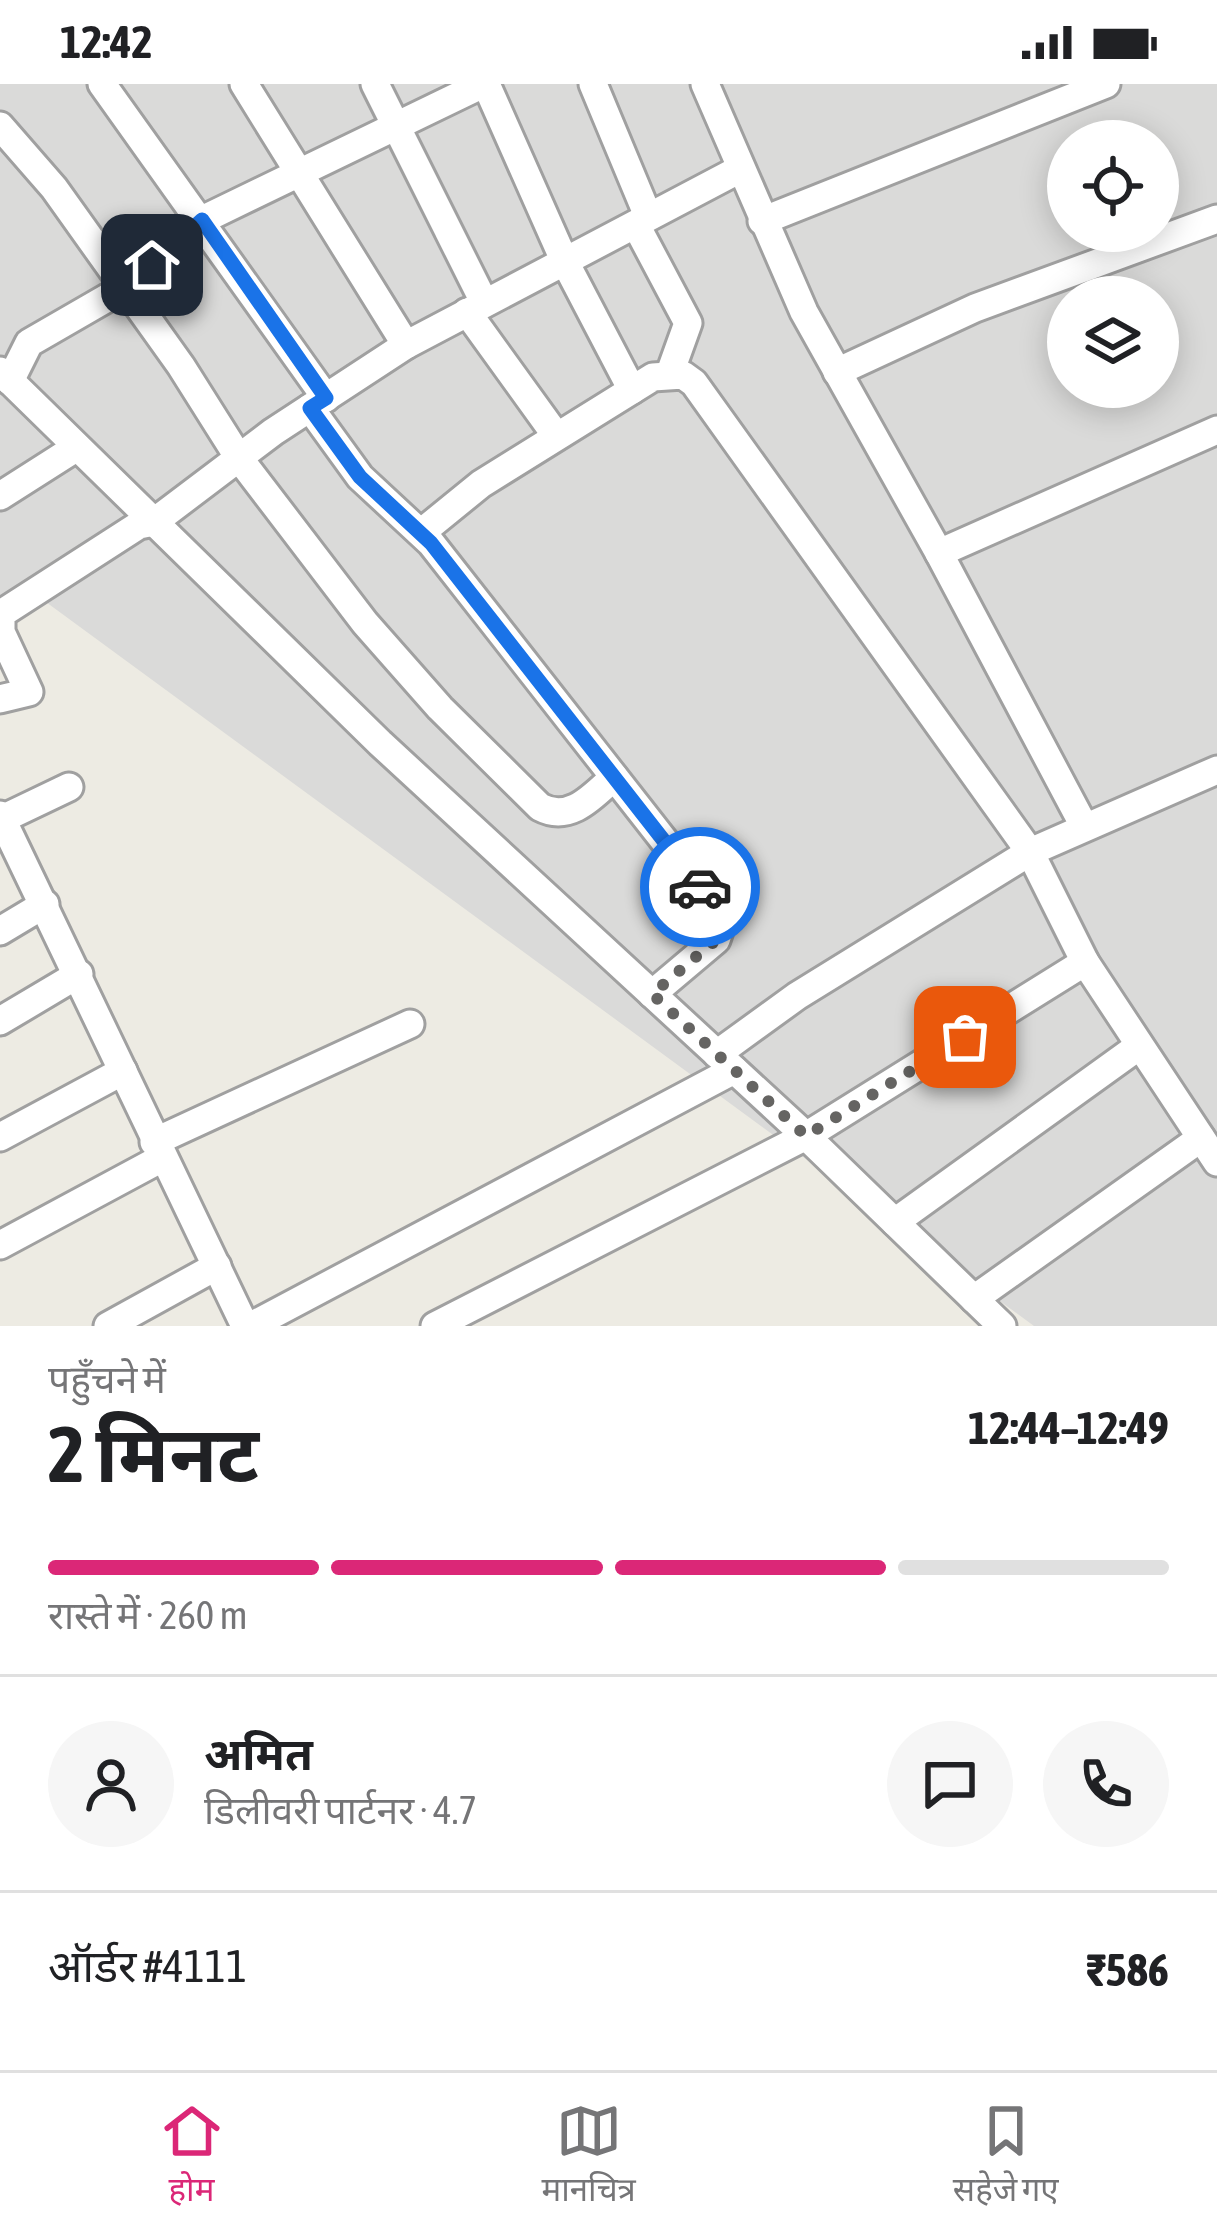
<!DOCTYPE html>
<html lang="hi">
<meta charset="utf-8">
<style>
body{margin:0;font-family:"Asap Condensed","Noto Sans Devanagari",sans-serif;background:#f6f6f6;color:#202124;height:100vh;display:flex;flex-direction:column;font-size:45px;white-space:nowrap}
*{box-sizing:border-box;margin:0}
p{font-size:39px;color:#757577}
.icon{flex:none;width:66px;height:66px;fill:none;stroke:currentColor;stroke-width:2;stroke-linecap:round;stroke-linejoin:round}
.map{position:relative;height:1242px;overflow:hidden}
.drawer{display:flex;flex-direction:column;background:#fff;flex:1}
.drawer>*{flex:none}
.tools{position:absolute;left:1047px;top:36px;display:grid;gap:24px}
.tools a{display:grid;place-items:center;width:132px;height:132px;border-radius:50%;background:#fff;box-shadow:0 6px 30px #0003;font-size:60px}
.pin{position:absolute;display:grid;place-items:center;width:102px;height:102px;color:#fff;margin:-51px;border-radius:24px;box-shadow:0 6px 18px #0006}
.courier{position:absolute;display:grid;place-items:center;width:120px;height:120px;margin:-60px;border:9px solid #1a73e8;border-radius:50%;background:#fff;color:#222;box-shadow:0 3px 15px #0007}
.head em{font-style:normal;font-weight:700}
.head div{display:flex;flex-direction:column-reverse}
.head{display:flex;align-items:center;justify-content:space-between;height:204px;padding:0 48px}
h1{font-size:78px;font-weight:700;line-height:90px}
.bar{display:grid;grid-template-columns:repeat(4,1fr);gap:18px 12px;align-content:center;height:144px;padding:0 48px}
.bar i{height:15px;border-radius:9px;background:#e0e0e0}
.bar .selected{background:#db2777}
.bar p{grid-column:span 4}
.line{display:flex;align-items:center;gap:30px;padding:0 48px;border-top:3px solid #e0e0e0}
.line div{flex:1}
.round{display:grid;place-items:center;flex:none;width:126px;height:126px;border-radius:63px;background:#f6f6f6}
.status{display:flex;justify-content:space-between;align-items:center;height:84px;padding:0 60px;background:#fff;direction:ltr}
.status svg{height:33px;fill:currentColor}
.tabs{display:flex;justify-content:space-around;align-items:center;height:168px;border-top:3px solid #e0e0e0;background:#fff;font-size:33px;color:#757577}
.tabs a{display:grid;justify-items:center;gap:6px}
.tabs .selected{color:#db2777}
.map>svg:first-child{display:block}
</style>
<div class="status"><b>12:42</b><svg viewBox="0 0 49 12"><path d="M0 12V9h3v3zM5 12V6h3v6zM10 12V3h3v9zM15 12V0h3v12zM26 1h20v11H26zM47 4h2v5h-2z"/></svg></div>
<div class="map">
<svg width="1217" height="1242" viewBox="0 0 1217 1242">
<rect width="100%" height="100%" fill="#edebe3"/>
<path fill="#dadad9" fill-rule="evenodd" d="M0,0H1217V1242H1034L35,510L0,537ZM1068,57H1158V147H1068ZM1068,213H1158V303H1068Z"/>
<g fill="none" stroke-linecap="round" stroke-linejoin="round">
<defs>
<g id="street">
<polyline points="102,0 326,314"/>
<polyline points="244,0 406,261"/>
<polyline points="375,0 484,218"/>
<polyline points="486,0 564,176 632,306"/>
<polyline points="593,0 648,132 636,141 688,239 670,289"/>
<polyline points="705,0 804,228 939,469 1084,742"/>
<path d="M0,42L54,104L181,282L239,374L365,539L440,624L540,723C570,739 593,712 614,693"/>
<polyline points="762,137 1106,0"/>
<polyline points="467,228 555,350"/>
<polyline points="0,287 380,659 806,1052 1002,1242"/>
<polyline points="837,288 975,224 1217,135"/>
<polyline points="10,297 29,259 126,203 202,136 483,0"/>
<polyline points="310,324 360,393 431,459 713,819 722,838 716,856 652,910"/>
<polyline points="0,412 77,363"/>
<polyline points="422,448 481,400 653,293 683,291 694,299 1030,768 1085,878 1217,1078"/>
<polyline points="939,469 1217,346"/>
<polyline points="0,615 29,608 1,548 1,530 139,441 154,438 273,348 406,261 740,85"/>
<polyline points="0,731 245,1242"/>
<polyline points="2,735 69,703"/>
<polyline points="0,847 45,820"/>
<polyline points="0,937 79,890"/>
<polyline points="717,970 797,912 1030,768 1217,686"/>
<polyline points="0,1053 123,987"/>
<polyline points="154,1058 410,940"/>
<polyline points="895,1138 1139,962"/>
<polyline points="0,1161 162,1074"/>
<polyline points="974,1215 1201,1054"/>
<polyline points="108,1242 217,1182"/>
<polyline points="251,1242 734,986"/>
<polyline points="435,1242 806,1052 1085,878"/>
</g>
</defs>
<use href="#street" stroke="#a0a0a0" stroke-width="33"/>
<use href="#street" stroke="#fff" stroke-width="27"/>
</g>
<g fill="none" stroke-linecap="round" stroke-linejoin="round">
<polyline stroke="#656462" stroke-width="12" stroke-dasharray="0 21.6" points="700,803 722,838 716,856 652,910 806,1052 965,953"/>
<polyline stroke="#1a73e8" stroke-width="15" points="152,181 202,136 326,314 310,324 360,393 431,459 700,803"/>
</g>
</svg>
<div class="tools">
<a><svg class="icon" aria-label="locate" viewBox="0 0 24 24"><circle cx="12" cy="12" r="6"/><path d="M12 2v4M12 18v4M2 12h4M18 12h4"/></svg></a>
<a><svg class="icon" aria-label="layers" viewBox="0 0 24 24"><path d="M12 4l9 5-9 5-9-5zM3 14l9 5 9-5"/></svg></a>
</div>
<div class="pin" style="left:965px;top:953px;background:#ea580c"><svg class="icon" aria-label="bag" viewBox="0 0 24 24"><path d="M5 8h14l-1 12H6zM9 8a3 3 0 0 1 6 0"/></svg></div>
<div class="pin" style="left:152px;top:181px;background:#1f2937"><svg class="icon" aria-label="home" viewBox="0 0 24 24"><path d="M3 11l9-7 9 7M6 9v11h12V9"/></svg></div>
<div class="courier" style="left:700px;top:803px"><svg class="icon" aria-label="car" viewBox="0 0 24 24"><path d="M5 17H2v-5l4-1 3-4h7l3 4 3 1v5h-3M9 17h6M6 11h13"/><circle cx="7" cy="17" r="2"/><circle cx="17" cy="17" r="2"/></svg></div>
</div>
<section class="drawer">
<div class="head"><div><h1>2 मिनट</h1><p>पहुँचने में</p></div><em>12:44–12:49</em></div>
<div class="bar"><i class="selected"></i><i class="selected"></i><i class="selected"></i><i></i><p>रास्ते में · 260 m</p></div>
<div class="line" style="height:216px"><a class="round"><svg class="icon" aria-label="person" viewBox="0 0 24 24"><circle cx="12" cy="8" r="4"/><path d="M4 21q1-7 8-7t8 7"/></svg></a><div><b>अमित</b><p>डिलीवरी पार्टनर · 4.7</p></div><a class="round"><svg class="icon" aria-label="chat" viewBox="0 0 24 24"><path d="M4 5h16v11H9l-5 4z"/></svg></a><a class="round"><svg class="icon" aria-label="phone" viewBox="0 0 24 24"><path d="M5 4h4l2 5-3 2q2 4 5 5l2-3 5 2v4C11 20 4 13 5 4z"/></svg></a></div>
<div class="line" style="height:156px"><div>ऑर्डर #4111</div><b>₹586</b></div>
</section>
<nav class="tabs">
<a class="selected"><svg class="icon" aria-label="home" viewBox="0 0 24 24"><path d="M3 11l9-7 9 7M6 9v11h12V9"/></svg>होम</a>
<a><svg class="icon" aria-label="map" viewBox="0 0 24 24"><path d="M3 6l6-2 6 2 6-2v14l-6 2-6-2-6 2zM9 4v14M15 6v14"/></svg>मानचित्र</a>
<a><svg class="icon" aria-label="saved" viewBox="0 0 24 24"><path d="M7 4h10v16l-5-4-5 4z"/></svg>सहेजे गए</a>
</nav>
